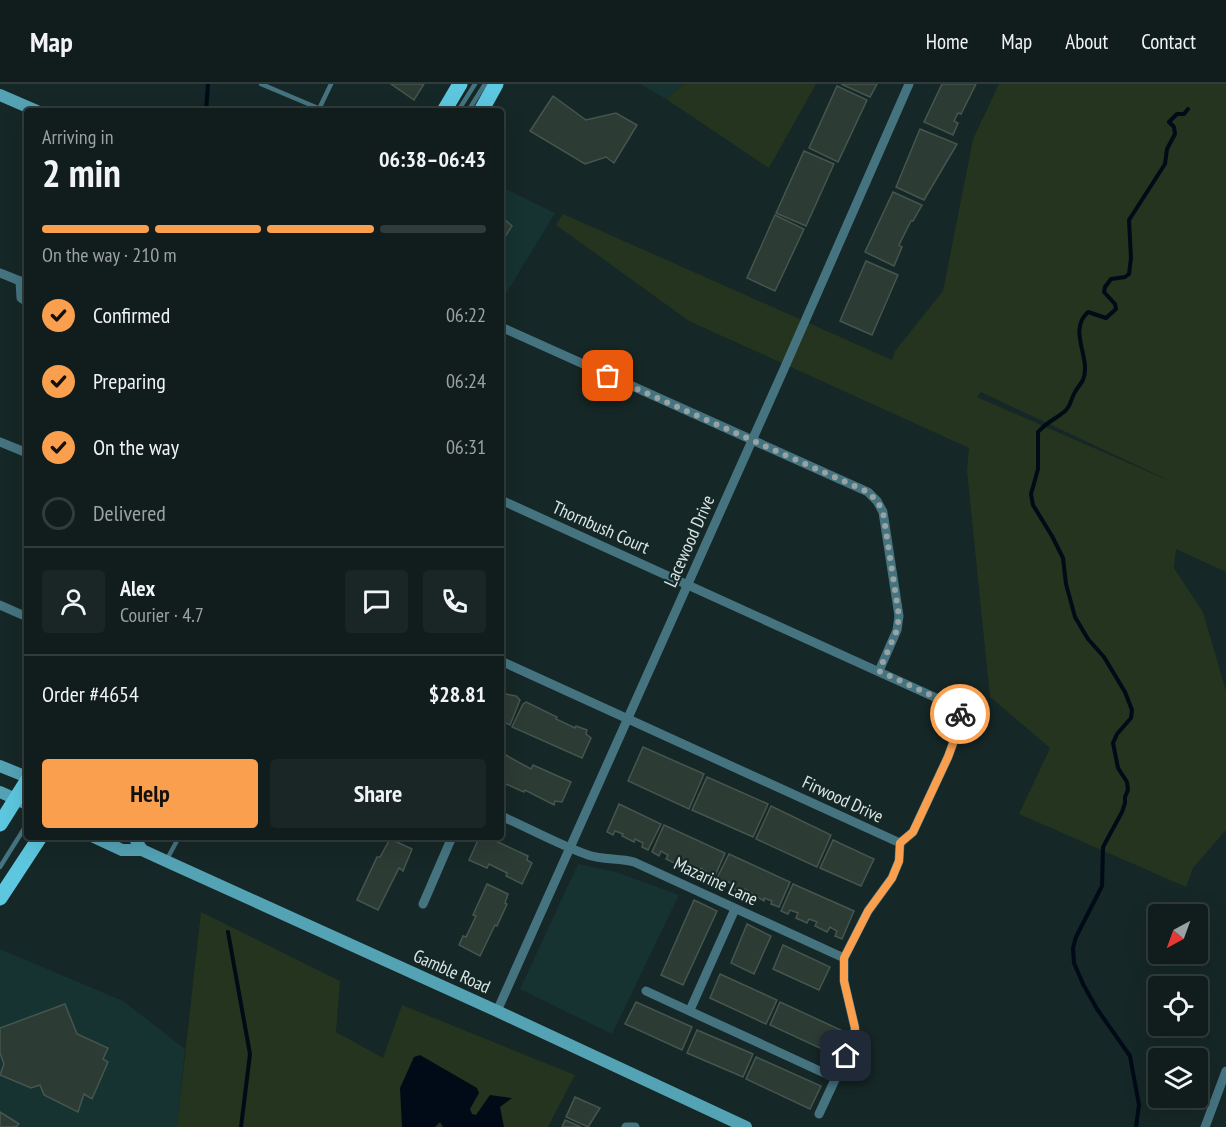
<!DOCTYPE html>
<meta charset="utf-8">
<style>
body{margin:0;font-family:"PT Sans Narrow",sans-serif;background:#192625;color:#f1f3f6;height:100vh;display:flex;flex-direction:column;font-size:22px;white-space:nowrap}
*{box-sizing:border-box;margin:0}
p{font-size:20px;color:#9ca2a3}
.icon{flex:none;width:33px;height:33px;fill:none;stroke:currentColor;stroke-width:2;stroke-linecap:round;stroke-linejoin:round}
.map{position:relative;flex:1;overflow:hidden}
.drawer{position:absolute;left:24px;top:24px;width:480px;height:732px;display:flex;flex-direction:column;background:#101d1c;border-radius:6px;box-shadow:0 6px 24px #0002,0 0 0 2px #303b3b}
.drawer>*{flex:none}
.needle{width:39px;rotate:221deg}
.fabs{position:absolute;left:1148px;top:820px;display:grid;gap:12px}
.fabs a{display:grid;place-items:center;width:60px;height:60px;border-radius:6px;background:#101d1c;box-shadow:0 6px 24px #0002,0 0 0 2px #303b3b;font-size:30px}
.pin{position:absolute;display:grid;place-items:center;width:51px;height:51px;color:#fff;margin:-26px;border-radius:12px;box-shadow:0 3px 9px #0006}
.courier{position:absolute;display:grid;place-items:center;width:60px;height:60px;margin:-30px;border:4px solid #fa9f4e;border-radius:50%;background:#fff;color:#222;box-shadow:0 2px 8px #0007}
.summary em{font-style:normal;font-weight:700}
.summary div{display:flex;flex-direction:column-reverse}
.summary{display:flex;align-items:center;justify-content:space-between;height:102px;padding:0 18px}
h1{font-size:39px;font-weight:700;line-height:45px}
.bar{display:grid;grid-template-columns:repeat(4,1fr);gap:9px 6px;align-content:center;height:72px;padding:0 18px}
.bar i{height:8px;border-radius:4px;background:#303b3b}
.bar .active{background:#fa9f4e}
.bar p{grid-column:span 4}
.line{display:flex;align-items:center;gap:15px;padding:0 18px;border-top:2px solid #303b3b}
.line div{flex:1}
.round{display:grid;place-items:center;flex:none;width:63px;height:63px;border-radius:6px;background:#192625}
ol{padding:0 18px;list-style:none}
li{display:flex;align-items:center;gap:18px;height:66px}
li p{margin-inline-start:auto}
li .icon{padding:6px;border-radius:50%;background:#fa9f4e;color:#111;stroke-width:4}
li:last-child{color:#9ca2a3}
li i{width:33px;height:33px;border:3px solid #303b3b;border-radius:50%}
.cta{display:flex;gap:12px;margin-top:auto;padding:12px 18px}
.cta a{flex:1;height:69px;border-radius:6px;background:#fa9f4e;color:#111;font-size:24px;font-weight:700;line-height:69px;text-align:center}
.cta a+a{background:#192625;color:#f1f3f6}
header{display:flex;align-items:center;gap:36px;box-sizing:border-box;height:84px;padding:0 30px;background:#101d1c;border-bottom:2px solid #303b3b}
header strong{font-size:28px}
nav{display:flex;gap:33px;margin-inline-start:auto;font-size:21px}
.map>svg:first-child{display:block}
</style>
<header>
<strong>Map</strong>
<nav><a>Home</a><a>Map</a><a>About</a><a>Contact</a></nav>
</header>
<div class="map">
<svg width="1226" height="1043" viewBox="0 0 1226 1043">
<rect width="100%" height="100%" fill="#152726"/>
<g fill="#163331">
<polygon points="640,0 684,0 666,15"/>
<polygon points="501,103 555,129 501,218"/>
<polygon points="578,780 616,788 679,811 612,950 520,905"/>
<polygon points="0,865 123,917 185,965 177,1043 0,1043"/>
</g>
<g fill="#24341e" fill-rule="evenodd">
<polygon points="684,0 816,0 769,84 666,15"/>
<path d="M999,0H1226V488L1176,465L1174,484L1203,528L1226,607V746L1193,784L1186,803L1019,730L1050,664L990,613L967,387L969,364L689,237L556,141L563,130L892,276L895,267L943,207L973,55ZM981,308L1164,394L1165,395L977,313Z"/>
<polygon points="201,828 340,897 336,948 383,974 402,921 575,991 548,1043 177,1043"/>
</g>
<polygon fill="#000b17" points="420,971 477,1004 479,1009 470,1025 472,1030 476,1031 490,1011 512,1014 500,1023 504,1043 443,1043 440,1038 435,1043 402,1043 400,1004 414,973"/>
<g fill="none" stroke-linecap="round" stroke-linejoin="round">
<g stroke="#000b17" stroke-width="4">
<polyline points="206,27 208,0"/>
<polyline points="228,848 250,970 241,1043"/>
<path d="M1136,1043L1139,1021L1130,972L1097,925L1083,900L1074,879L1073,864L1076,853L1102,802L1103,763L1122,728L1125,719V713L1128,706L1127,698L1118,684L1113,659L1117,650L1131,634L1132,626L1125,608L1104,573L1088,555L1075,533L1066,500L1063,474L1052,452L1033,421L1031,410L1038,385V348C1046,339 1055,335 1064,328C1071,323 1071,314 1075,308C1077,304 1081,300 1083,296C1092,274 1067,247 1088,228L1106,234L1116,225L1115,220L1104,208L1105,203L1111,195L1125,193L1129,190L1131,174L1129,136L1165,80L1167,65L1175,50L1174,43L1169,38L1177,30H1184L1188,25"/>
</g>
</g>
<g fill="#2c3b33" stroke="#46564e" stroke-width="1.5">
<polygon points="391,0 424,0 414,16"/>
<polygon points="841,0 877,0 870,13"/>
<polygon points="942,0 976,0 961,30 958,29 954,37 958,39 953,51 924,38"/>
<polygon points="837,2 867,16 838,78 809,64"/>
<polygon points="553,12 586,36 616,29 637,41 614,79 606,73 585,80 530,47"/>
<polygon points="920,45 957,60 924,116 896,103"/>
<polygon points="804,67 834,80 806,142 776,129"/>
<polygon points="893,108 922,121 913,137 911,137 899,161 902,163 894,182 865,168"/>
<polygon points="501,130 502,133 512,142 501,159"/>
<polygon points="775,131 804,145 775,207 747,194"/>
<polygon points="866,177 898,191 872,251 840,237"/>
<polygon points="501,609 516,612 520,616 510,641 501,637"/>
<polygon points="526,618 557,633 556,635 575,644 576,642 587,646 586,650 591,654 582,674 512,643 523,620"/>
<polygon points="643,663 704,690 689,725 628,697"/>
<polygon points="502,669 531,685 533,681 571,698 562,718 555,717 554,721 525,706 524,708 501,698"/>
<polygon points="707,693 768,720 753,753 692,726"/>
<polygon points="619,720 661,740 648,766 642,763 643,759 635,755 634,758 622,752 623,750 615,747 613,751 607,748"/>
<polygon points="771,722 831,751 817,783 756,755"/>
<polygon points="664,741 725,769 714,794 701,784 698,789 686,784 688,779 680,776 678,781 666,775 668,771 661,767 659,772 652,768"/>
<polygon points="487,753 528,772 527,776 532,779 522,800 506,792 507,789 489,780 487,784 469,776 478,756 481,755 485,757"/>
<polygon points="390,755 412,765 403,787 399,784 378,826 357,816 377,773 380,773"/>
<polygon points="833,756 874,775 861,802 820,784"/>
<polygon points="729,770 790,798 779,823 771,820 772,817 764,814 764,817 745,805 743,810 731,804 733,800 717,794"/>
<polygon points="487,800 508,810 505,819 507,820 497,842 495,841 480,872 459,861 463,852 466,853 476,832 473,831"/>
<polygon points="793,800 854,827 842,855 835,852 837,847 830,843 827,848 815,842 817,838 809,835 807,839 796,834 798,829 790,826 788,830 781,827"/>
<polygon points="694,816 717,827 683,901 661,891"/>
<polygon points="747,840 771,852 754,890 731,879"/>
<polygon points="783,861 830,883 819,906 773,885"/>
<polygon points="720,890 777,916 766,940 710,914"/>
<polygon points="636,918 692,943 682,966 625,940"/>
<polygon points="780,918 843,947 844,950 835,971 770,941"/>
<polygon points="65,920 77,950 108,964 103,975 108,978 92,1015 84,1010 78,1028 44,1011 40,1001 31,1004 0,991 4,980 0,969 0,944"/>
<polygon points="697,946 753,970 743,993 687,969"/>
<polygon points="756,973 821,1002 810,1025 746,995"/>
<polygon points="575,1013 600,1024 588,1043 566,1033"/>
<polygon points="0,1028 19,1040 16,1043 0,1043"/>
<polygon points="565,1036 581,1043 562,1043"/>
</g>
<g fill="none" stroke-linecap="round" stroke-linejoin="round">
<g stroke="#457480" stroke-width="4.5">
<polyline points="261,0 325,27"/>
<polyline points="319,25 331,0"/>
<polyline points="458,27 475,0"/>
<polyline points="468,27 485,0"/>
<polyline points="166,777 179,753"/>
<polyline points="0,783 27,740"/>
</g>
<g stroke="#457480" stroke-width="9">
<polyline points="0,189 20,197"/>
<polyline points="20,197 21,214 27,218"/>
<polyline points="501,243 868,408 877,417 883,428 899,532 897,546 879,587"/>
<polyline points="0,358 27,369"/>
<polyline points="501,416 954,622 960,628 959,643 948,673 913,748 900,759 501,577"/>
<polyline points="0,521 27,533"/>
<path d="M501,732C529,744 559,761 588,771C603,776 619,774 634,778L844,874"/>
<polyline points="423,820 452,753"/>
<polyline points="646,907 835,994"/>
<polyline points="690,926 735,825"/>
<polyline points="497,927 784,285 909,0"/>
<polyline points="819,1030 853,957 855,944 844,897 844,874 868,827 892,794 899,777 900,759"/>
<polyline points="626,1043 635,1043"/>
<polyline points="1205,1043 1226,987"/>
</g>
<g stroke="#54a3b5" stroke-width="12">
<polyline points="0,11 37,27"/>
<polyline points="0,682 27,693"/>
<polyline points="0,708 27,720"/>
<polyline points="94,753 122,766 142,766 166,777 497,927 746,1043"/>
<polyline points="134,753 142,766"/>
</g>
<g stroke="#5dc7df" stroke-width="15">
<polyline points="444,27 460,0"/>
<polyline points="481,27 496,0"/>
<polyline points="0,740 27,697"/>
<polyline points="0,814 40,753"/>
</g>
</g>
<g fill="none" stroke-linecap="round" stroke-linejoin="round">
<polyline stroke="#96a3a2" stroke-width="6" stroke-dasharray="0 10.8" points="608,292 868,408 877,417 883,428 899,532 897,546 879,587 954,622 960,630"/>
<polyline stroke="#fa9f4e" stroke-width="8" points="846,972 854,957 855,944 844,897 844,874 868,827 892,794 899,777 900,759 913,748 948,673 959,643 960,630"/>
</g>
<g text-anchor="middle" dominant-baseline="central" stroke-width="4.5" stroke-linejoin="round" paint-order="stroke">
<g font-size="18" fill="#dbe6e5" stroke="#152726">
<text transform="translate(601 443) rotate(24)">Thornbush Court</text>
<text transform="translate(689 457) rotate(-66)">Lacewood Drive</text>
<text transform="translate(843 715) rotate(25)">Firwood Drive</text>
<text transform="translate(716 797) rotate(25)">Mazarine Lane</text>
<text transform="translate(452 887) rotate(24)">Gamble Road</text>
</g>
</g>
</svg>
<div class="fabs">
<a><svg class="needle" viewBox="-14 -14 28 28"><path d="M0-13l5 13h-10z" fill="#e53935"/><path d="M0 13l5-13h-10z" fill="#9ca2a3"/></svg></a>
<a><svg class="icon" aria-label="locate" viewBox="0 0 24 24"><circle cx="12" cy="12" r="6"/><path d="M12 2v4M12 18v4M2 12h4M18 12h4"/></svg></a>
<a><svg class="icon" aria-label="layers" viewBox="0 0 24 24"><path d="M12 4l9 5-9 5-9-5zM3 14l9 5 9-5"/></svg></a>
</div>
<div class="pin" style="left:608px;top:292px;background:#ea580c"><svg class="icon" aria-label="bag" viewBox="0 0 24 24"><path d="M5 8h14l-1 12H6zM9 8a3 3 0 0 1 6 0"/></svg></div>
<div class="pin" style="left:846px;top:972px;background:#1f2937"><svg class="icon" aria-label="home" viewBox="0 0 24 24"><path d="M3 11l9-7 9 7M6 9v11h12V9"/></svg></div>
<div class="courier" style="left:960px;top:630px"><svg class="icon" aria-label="bike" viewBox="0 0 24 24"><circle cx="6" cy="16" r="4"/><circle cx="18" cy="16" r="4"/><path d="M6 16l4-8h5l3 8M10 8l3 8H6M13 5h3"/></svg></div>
<section class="drawer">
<div class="summary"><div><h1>2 min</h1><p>Arriving in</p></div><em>06:38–06:43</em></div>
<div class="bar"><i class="active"></i><i class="active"></i><i class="active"></i><i></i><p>On the way · 210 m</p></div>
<ol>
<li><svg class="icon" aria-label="check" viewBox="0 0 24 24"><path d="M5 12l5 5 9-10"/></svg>Confirmed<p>06:22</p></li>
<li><svg class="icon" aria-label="check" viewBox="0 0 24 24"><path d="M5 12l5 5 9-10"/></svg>Preparing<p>06:24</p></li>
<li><svg class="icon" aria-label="check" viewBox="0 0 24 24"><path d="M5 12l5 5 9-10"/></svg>On the way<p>06:31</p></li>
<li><i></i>Delivered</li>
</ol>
<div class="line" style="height:108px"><a class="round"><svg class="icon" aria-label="person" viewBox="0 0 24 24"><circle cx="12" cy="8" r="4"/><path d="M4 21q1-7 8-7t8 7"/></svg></a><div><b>Alex</b><p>Courier · 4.7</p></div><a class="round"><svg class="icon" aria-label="chat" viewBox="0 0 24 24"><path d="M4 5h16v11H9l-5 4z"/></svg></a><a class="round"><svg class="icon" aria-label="phone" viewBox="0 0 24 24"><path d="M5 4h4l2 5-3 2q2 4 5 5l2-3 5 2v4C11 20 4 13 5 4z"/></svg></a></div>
<div class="line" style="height:78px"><div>Order #4654</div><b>$28.81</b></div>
<div class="cta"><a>Help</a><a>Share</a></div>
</section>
</div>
